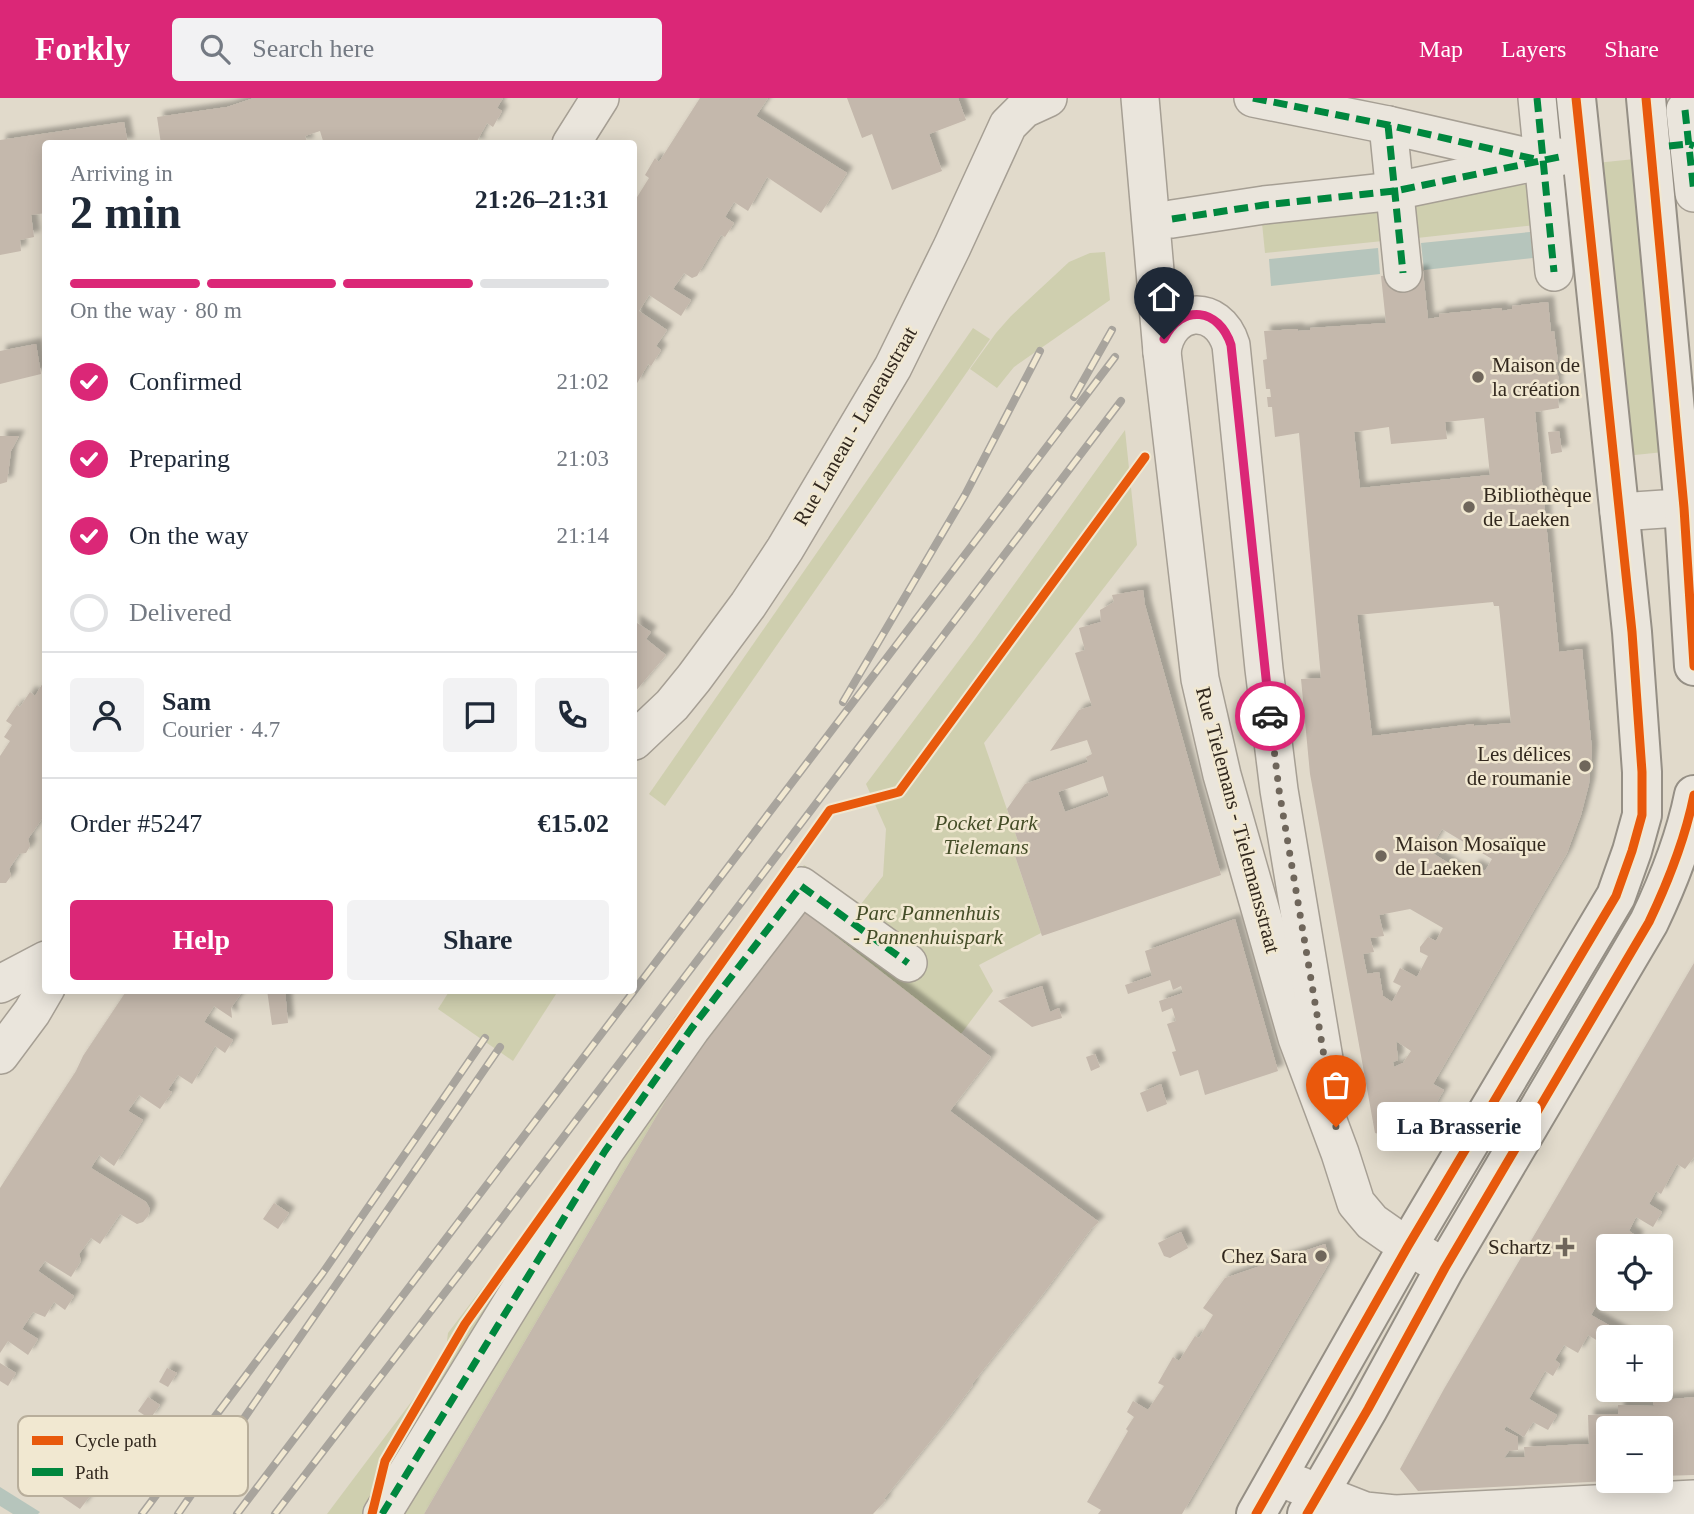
<!DOCTYPE html>
<meta charset="utf-8">
<style>
body{margin:0;font-family:Georgia,serif;background:#f2f2f3;color:#1f2937;height:100vh;display:flex;flex-direction:column;font-size:26px;white-space:nowrap}
*{box-sizing:border-box;margin:0}
p{font-size:23px;color:#747a83}
.icon{flex:none;width:38px;height:38px;fill:none;stroke:currentColor;stroke-width:2;stroke-linecap:round;stroke-linejoin:round}
.map{position:relative;flex:1;overflow:hidden}
.panel{position:absolute;left:42px;top:42px;width:595px;height:854px;display:flex;flex-direction:column;background:#fff;border-radius:7px;box-shadow:0 4px 18px #0003}
.panel>*{flex:none}
.fabs{position:absolute;left:1596px;top:1136px;display:grid;gap:14px}
.fabs a{display:grid;place-items:center;width:77px;height:77px;border-radius:7px;background:#fff;box-shadow:0 4px 18px #0003;font-size:35px}
.pin{position:absolute;display:grid;place-items:center;width:60px;height:60px;color:#fff;margin:-72px -30px;border-radius:50% 50% 50% 0;rotate:-45deg;box-shadow:0 0 7px #0007}
.pin .icon{rotate:45deg}
.courier{position:absolute;display:grid;place-items:center;width:70px;height:70px;margin:-35px;border:5px solid #db2777;border-radius:50%;background:#fff;color:#222;box-shadow:0 2px 9px #0007}
.bubble{position:absolute;height:49px;border-radius:7px;background:#fff;box-shadow:0 4px 18px #0003;font-size:23px;font-weight:600;line-height:49px;text-align:center}
.headline em{font-style:normal;font-weight:600}
.headline div{display:flex;flex-direction:column-reverse}
.headline{display:flex;align-items:center;justify-content:space-between;height:119px;padding:0 28px}
h1{font-size:46px;font-weight:600;line-height:52px}
.bar{display:grid;grid-template-columns:repeat(4,1fr);gap:10px 7px;align-content:center;height:84px;padding:0 28px}
.bar i{height:9px;border-radius:5px;background:#e0e1e3}
.bar .on{background:#db2777}
.bar p{grid-column:span 4}
.line{display:flex;align-items:center;gap:18px;padding:0 28px;border-top:2px solid #e0e1e3}
.line div{flex:1}
.round{display:grid;place-items:center;flex:none;width:74px;height:74px;border-radius:7px;background:#f2f2f3}
ol{padding:0 28px;list-style:none}
li{display:flex;align-items:center;gap:21px;height:77px}
li p{margin-inline-start:auto}
li .icon{padding:7px;border-radius:50%;background:#db2777;color:#fff;stroke-width:4}
li:last-child{color:#747a83}
li i{width:38px;height:38px;border:4px solid #e0e1e3;border-radius:50%}
.primary-button{display:flex;gap:14px;margin-top:auto;padding:14px 28px}
.primary-button a{flex:1;height:80px;border-radius:7px;background:#db2777;color:#fff;font-size:28px;font-weight:600;line-height:80px;text-align:center}
.primary-button a+a{background:#f2f2f3;color:#1f2937}
header{display:flex;align-items:center;gap:42px;box-sizing:border-box;height:98px;padding:0 35px;background:#db2777;color:#fff}
header strong{font-size:33px}
nav{display:flex;gap:38px;margin-inline-start:auto;font-size:24px}
.search{width:490px;height:63px;background:#f2f2f3;display:flex;align-items:center;gap:18px;box-sizing:border-box;padding:0 24px;border-radius:7px;color:#747a83;font-size:26px}
.map>svg:first-child{display:block}
</style>
<header>
<strong>Forkly</strong>
<div class="search"><svg class="icon" aria-label="search" viewBox="0 0 24 24"><circle cx="10" cy="10" r="6"/><path d="M15 15l6 6"/></svg>Search here</div>
<nav><a>Map</a><a>Layers</a><a>Share</a></nav>
</header>
<div class="map">
<svg width="1694" height="1416" viewBox="0 0 1694 1416">
<defs>
<filter id="shadow"><feDropShadow dx="6" dy="-6" stdDeviation="2" flood-color="#0004"/></filter>
</defs>
<rect width="100%" height="100%" fill="#e1dacb"/>
<g fill="#cfcfaf">
<polygon points="1635,61 1664,354 1625,358 1596,65"/>
<polygon points="1531,86 1536,127 1417,140 1412,100"/>
<polygon points="1379,103 1383,143 1265,155 1261,115"/>
<polygon points="1105,154 1110,202 1014,269 997,290 970,271 996,235 1011,218 1069,164 1090,155"/>
<polygon points="973,230 990,241 665,708 649,696"/>
<polygon points="1125,332 1137,447 984,645 1021,752 1014,755 1041,835 979,867 993,893 961,936 800,811 705,935 424,1416 327,1416 445,1259 448,1235 804,767 861,806 883,778 886,731 866,686 975,541"/>
<polygon points="450,892 558,892 558,893 513,963 438,911"/>
</g>
<g fill="#b6c5bc">
<polygon points="1530,134 1533,160 1424,172 1421,145"/>
<polygon points="1378,150 1380,176 1271,188 1269,161"/>
<polygon points="0,1389 40,1414 38,1416 13,1416 0,1408"/>
</g>
<g fill="#c4b8ac" fill-rule="evenodd" filter="url(#shadow)">
<polygon points="254,0 503,0 497,10 502,13 493,29 487,25 477,43 481,46 324,46 320,33 305,38 308,46 161,46 157,19 227,9"/>
<polygon points="700,0 768,0 756,18 847,75 821,115 767,79 748,113 734,104 725,119 734,125 725,139 721,137 697,178 692,180 684,175 673,191 691,202 681,218 649,197 639,213 667,232 656,248 661,252 651,268 648,266 636,287 634,285 634,104 649,80 645,77 655,60 659,64"/>
<polygon points="847,0 958,0 966,22 929,36 942,73 892,92 872,36 862,40"/>
<polygon points="124,24 128,46 46,46 46,115 31,117 34,139 20,142 21,153 0,157 0,42"/>
<path d="M1423,173L1428,221L1439,219V216L1502,210V213L1512,211V208L1548,204L1551,234L1554,233L1558,264H1554L1559,281L1556,282L1559,310L1535,314L1559,554L1582,551L1592,652L1589,686L1581,717L1567,755L1433,986L1444,992L1412,1047L1401,1041L1375,1035L1310,676L1301,581L1321,580L1299,335L1275,339L1272,309H1268L1267,299H1271L1270,291H1266L1263,262L1267,261L1264,233L1298,231V233L1310,232V230L1386,225L1381,178ZM1484,320L1490,377L1360,390L1354,334L1389,329L1391,346L1447,341L1445,324ZM1493,504L1494,508H1499L1511,625L1474,628V626L1372,638L1357,517ZM1442,731L1492,761L1485,773L1474,767L1468,777L1429,753ZM1410,811L1443,830L1436,843L1428,839L1420,849V854L1428,858L1417,879L1400,870L1393,884L1401,888L1392,904L1383,898L1379,874L1367,876L1363,856L1374,854L1370,840L1384,838L1379,817ZM1396,943L1411,953L1403,965L1394,969L1393,964L1398,962Z"/>
<polygon points="36,246 41,276 0,286 0,253"/>
<polygon points="1559,333 1562,354 1551,356 1548,334"/>
<polygon points="0,338 19,338 11,353 7,384 0,386"/>
<path d="M1143,492L1145,507L1221,777L1042,838L1014,755L1021,752L1007,711L1025,686L1088,664L1086,659L1092,656L1087,642L1050,653L1079,612L1092,608L1075,555L1085,552L1079,530L1101,524L1100,512L1114,504L1112,497ZM1103,678L1109,698L1065,714L1058,694Z"/>
<polygon points="634,523 651,534 646,541 666,557 634,595"/>
<polygon points="46,580 46,715 28,741 30,748 26,755 19,756 9,771 11,778 6,785 0,785 0,658 10,643 4,639 12,627 6,623 17,607 20,609 30,594 35,598"/>
<polygon points="799,810 991,959 950,1013 1099,1124 1091,1131 1040,1200 972,1286 973,1287 944,1326 884,1401 886,1402 873,1416 424,1416 705,935"/>
<polygon points="1235,821 1278,973 1205,997 1198,972 1180,978 1172,954 1176,953 1167,926 1176,923 1172,910 1162,914 1159,903 1183,895 1181,888 1173,892 1170,882 1128,896 1125,887 1152,878 1145,853"/>
<polygon points="1694,865 1694,1059 1685,1071 1677,1066 1661,1096 1656,1093 1649,1106 1662,1114 1653,1129 1636,1119 1629,1133 1638,1139 1633,1148 1608,1148 1608,1188 1591,1217 1630,1239 1608,1239 1608,1249 1588,1237 1578,1255 1564,1247 1555,1262 1560,1266 1553,1278 1545,1273 1529,1301 1557,1317 1548,1332 1533,1324 1524,1339 1506,1328 1504,1332 1518,1339 1518,1352 1509,1353 1504,1360 1525,1359 1524,1349 1589,1346 1588,1317 1618,1316 1618,1307 1654,1308 1653,1303 1694,1299 1694,1377 1661,1378 1661,1330 1608,1330 1608,1383 1418,1393 1400,1371 1444,1291"/>
<polygon points="1042,888 1050,914 1059,910 1062,920 1032,929 998,903"/>
<polygon points="127,892 240,892 242,894 231,910 232,920 214,908 204,924 233,942 225,955 215,948 192,986 178,977 168,992 172,994 160,1011 139,997 128,1013 143,1022 114,1068 99,1057 91,1070 146,1104 150,1111 148,1118 143,1124 137,1126 120,1116 100,1146 91,1140 79,1156 81,1163 71,1179 45,1163 38,1173 74,1198 65,1212 54,1204 45,1219 33,1214 22,1231 38,1241 28,1257 8,1243 0,1255 0,1090 76,973 83,958"/>
<polygon points="267,892 285,892 288,925 272,927"/>
<polygon points="1095,956 1100,969 1091,973 1086,959"/>
<polygon points="1161,986 1167,1006 1147,1014 1140,995"/>
<polygon points="274,1105 289,1115 278,1131 263,1121"/>
<polygon points="1181,1134 1188,1150 1170,1160 1164,1158 1158,1145"/>
<polygon points="1325,1146 1330,1163 1182,1416 1098,1416 1101,1412 1087,1404 1128,1333 1126,1331 1134,1319 1127,1314 1133,1303 1148,1312 1164,1288 1158,1285 1173,1259 1179,1263 1195,1238 1199,1240 1213,1217 1203,1210 1225,1180"/>
<polygon points="0,1265 16,1275 8,1288 0,1283"/>
<polygon points="167,1270 177,1275 168,1289 159,1284"/>
<polygon points="148,1299 160,1307 150,1321 138,1313"/>
<polygon points="49,1372 90,1398 80,1411 40,1384"/>
</g>
<g fill="none" stroke-linecap="round" stroke-linejoin="round">
<defs>
<g id="street">
<polyline points="1140,0 1162,254 1200,581 1222,677 1297,940 1340,1055 1356,1105 1372,1124 1392,1138 1445,1170"/>
<polyline points="1253,0 1388,27 1532,60"/>
<polyline points="1537,0 1554,174"/>
<polyline points="1685,12 1694,95"/>
<polyline points="1388,27 1403,175"/>
<polyline points="571,46 600,0"/>
<polyline points="1172,121 1264,107 1395,93 1559,59"/>
<path d="M1162,254C1168,208 1218,204 1231,247L1264,571L1279,692L1324,961"/>
<polyline points="1619,414 1694,409"/>
<polyline points="634,643 672,607 694,580 748,507 785,451 893,269 952,149 1008,27 1024,11 1048,0"/>
<polyline points="0,886 46,862"/>
<polyline points="0,957 32,914 46,890"/>
<polyline points="1278,1379 1365,1413 1395,1416 1694,1401"/>
<polyline points="382,1416 605,1053 691,931 801,788 908,865"/>
</g>
<g id="secondary">
<polyline points="1646,0 1684,410 1694,568"/>
<polyline points="1256,1416 1408,1148 1616,798 1632,753 1642,717 1642,674 1632,534 1576,0"/>
<path d="M1307,1416L1368,1311L1445,1170L1649,824C1669,782 1685,742 1694,697"/>
</g>
</defs>
<use href="#street" stroke="#a69f94" stroke-width="40"/>
<use href="#secondary" stroke="#958f85" stroke-width="42"/>
<use href="#street" stroke="#eae5dc" stroke-width="37"/>
<use href="#secondary" stroke="#eae5dc" stroke-width="38"/>
<defs>
<g id="rail">
<polyline points="1074,299 1112,232"/>
<polyline points="843,604 965,397 1040,253"/>
<polyline points="142,1416 322,1176 485,940"/>
<polyline points="178,1416 500,949"/>
<polyline points="237,1416 1115,259"/>
<polyline points="275,1416 490,1136 1121,303"/>
</g>
</defs>
<use href="#rail" stroke="#a8a49d" stroke-width="8"/>
<use href="#rail" stroke="#f1e8d1" stroke-width="5" stroke-dasharray="16" stroke-linecap="butt"/>
<g stroke="#00873e" stroke-width="7" stroke-dasharray="14 7" stroke-linecap="butt">
<polyline points="1253,0 1388,27 1539,62"/>
<polyline points="1537,0 1554,174"/>
<polyline points="1685,12 1694,95"/>
<polyline points="1388,27 1403,175"/>
<polyline points="1669,48 1689,46 1694,48"/>
<polyline points="1172,121 1264,107 1395,93 1559,59"/>
<polyline points="382,1416 605,1053 691,931 801,788 908,865"/>
</g>
<defs>
<g id="cycleway">
<polyline points="1646,0 1684,410 1694,568"/>
<polyline points="372,1416 385,1363 465,1226 830,712 899,694 1145,359"/>
<polyline points="1256,1416 1408,1148 1616,798 1632,753 1642,717 1642,674 1632,534 1576,0"/>
<path d="M1307,1416L1368,1311L1445,1170L1649,824C1669,782 1685,742 1694,697"/>
</g>
</defs>
<use href="#cycleway" stroke="#f1e8d1" stroke-width="13"/>
<use href="#cycleway" stroke="#e8590c" stroke-width="9"/>
</g>
<g fill="none" stroke-linecap="round" stroke-linejoin="round">
<polyline stroke="#6f665b" stroke-width="7" stroke-dasharray="0 12.6" points="1270,618 1279,692 1336,1029"/>
<path stroke="#db2777" stroke-width="9" d="M1164,241C1182,205 1219,210 1231,247L1270,618"/>
</g>
<g fill="#6f665b" stroke="#f1e8d1" stroke-width="2.5">
<circle cx="1478" cy="279" r="7"/>
<circle cx="1469" cy="409" r="7"/>
<circle cx="1585" cy="668" r="7"/>
<circle cx="1381" cy="758" r="7"/>
<path d="M1561.5 1138.5h7v7h7v7h-7v7h-7v-7h-7v-7h7z"/>
<circle cx="1321" cy="1158" r="7"/>
</g>
<g text-anchor="middle" dominant-baseline="central" stroke-width="5" stroke-linejoin="round" paint-order="stroke">
<g font-size="21" fill="#32281e" stroke="#f1e8d1" text-anchor="start">
<text x="1492" y="267">Maison de<tspan x="1492" dy="24">la création</tspan></text>
<text x="1483" y="397">Bibliothèque<tspan x="1483" dy="24">de Laeken</tspan></text>
<text x="1571" y="656" text-anchor="end">Les délices<tspan x="1571" dy="24">de roumanie</tspan></text>
<text x="1395" y="746">Maison Mosaïque<tspan x="1395" dy="24">de Laeken</tspan></text>
<text x="1551" y="1149" text-anchor="end">Schartz</text>
<text x="1307" y="1158" text-anchor="end">Chez Sara</text>
</g>
<g font-size="21" fill="#32281e" stroke="#f1e8d1">
<text transform="translate(855 328) rotate(-60)">Rue Laneau - Laneaustraat</text>
<text transform="translate(1238 722) rotate(75)">Rue Tielemans - Tielemansstraat</text>
</g>
<g font-size="21" font-style="italic" fill="#444d27" stroke="#f1e8d1">
<text x="986" y="725">Pocket Park<tspan x="986" dy="24">Tielemans</tspan></text>
<text x="928" y="815">Parc Pannenhuis<tspan x="928" dy="24">- Pannenhuispark</tspan></text>
</g>
</g>
<rect x="18" y="1318" width="230" height="80" rx="10" fill="#f1e8d1" stroke="#b8ae9b" stroke-width="2"/>
<rect x="32" y="1338" width="31" height="9" fill="#e8590c"/>
<rect x="32" y="1370" width="31" height="8" fill="#00873e"/>
<g font-size="19" fill="#32281e">
<text x="75" y="1349">Cycle path</text>
<text x="75" y="1381">Path</text>
</g>
</svg>
<div class="fabs">
<a><svg class="icon" aria-label="locate" viewBox="0 0 24 24"><circle cx="12" cy="12" r="6"/><path d="M12 2v4M12 18v4M2 12h4M18 12h4"/></svg></a>
<a>+</a>
<a>−</a>
</div>
<div class="pin" style="left:1336px;top:1029px;background:#ea580c"><svg class="icon" aria-label="bag" viewBox="0 0 24 24"><path d="M5 8h14l-1 12H6zM9 8a3 3 0 0 1 6 0"/></svg></div>
<div class="pin" style="left:1164px;top:241px;background:#1f2937"><svg class="icon" aria-label="home" viewBox="0 0 24 24"><path d="M3 11l9-7 9 7M6 9v11h12V9"/></svg></div>
<div class="courier" style="left:1270px;top:618px"><svg class="icon" aria-label="car" viewBox="0 0 24 24"><path d="M5 17H2v-5l4-1 3-4h7l3 4 3 1v5h-3M9 17h6M6 11h13"/><circle cx="7" cy="17" r="2"/><circle cx="17" cy="17" r="2"/></svg></div>
<div class="bubble" style="left:1377px;top:1004px;width:164px">La Brasserie</div>
<section class="panel">
<div class="headline"><div><h1>2 min</h1><p>Arriving in</p></div><em>21:26–21:31</em></div>
<div class="bar"><i class="on"></i><i class="on"></i><i class="on"></i><i></i><p>On the way · 80 m</p></div>
<ol>
<li><svg class="icon" aria-label="check" viewBox="0 0 24 24"><path d="M5 12l5 5 9-10"/></svg>Confirmed<p>21:02</p></li>
<li><svg class="icon" aria-label="check" viewBox="0 0 24 24"><path d="M5 12l5 5 9-10"/></svg>Preparing<p>21:03</p></li>
<li><svg class="icon" aria-label="check" viewBox="0 0 24 24"><path d="M5 12l5 5 9-10"/></svg>On the way<p>21:14</p></li>
<li><i></i>Delivered</li>
</ol>
<div class="line" style="height:126px"><a class="round"><svg class="icon" aria-label="person" viewBox="0 0 24 24"><circle cx="12" cy="8" r="4"/><path d="M4 21q1-7 8-7t8 7"/></svg></a><div><b>Sam</b><p>Courier · 4.7</p></div><a class="round"><svg class="icon" aria-label="chat" viewBox="0 0 24 24"><path d="M4 5h16v11H9l-5 4z"/></svg></a><a class="round"><svg class="icon" aria-label="phone" viewBox="0 0 24 24"><path d="M5 4h4l2 5-3 2q2 4 5 5l2-3 5 2v4C11 20 4 13 5 4z"/></svg></a></div>
<div class="line" style="height:91px"><div>Order #5247</div><b>€15.02</b></div>
<div class="primary-button"><a>Help</a><a>Share</a></div>
</section>
</div>
